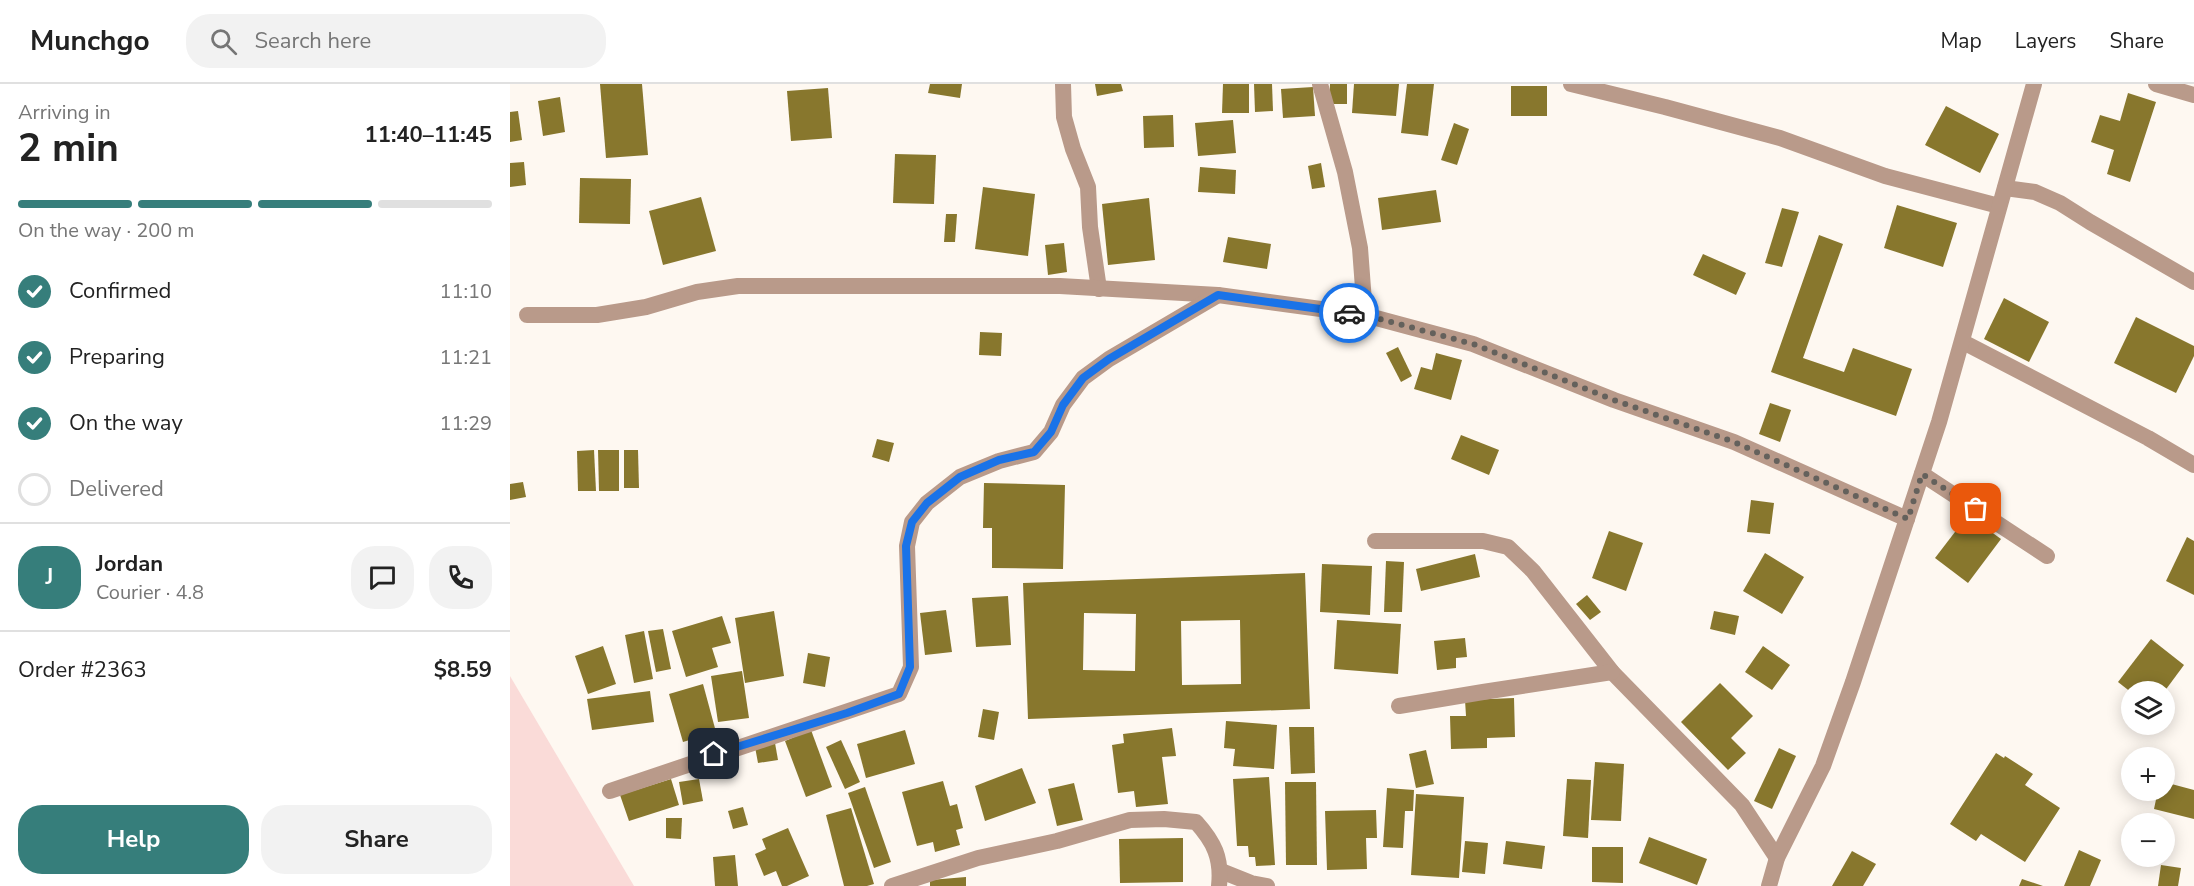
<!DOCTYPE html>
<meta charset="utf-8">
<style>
body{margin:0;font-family:"Nunito Sans",sans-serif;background:#f2f2f2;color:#222;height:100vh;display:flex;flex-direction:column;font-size:22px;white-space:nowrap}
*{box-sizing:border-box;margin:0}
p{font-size:20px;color:#767676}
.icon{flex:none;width:33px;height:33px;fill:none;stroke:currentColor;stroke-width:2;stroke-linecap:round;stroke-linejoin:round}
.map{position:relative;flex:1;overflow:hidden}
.sheet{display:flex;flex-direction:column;background:#fff;width:510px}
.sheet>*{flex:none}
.fabs{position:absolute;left:1611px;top:597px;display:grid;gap:12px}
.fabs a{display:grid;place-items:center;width:54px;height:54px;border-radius:50%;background:#fff;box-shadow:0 3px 15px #0003;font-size:30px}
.pin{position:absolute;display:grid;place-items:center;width:51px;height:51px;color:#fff;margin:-26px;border-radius:12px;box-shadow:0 3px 9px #0006}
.courier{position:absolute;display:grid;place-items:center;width:60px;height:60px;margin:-30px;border:4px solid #1a73e8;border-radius:50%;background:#fff;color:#222;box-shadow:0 2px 8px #0007}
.headline em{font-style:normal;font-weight:700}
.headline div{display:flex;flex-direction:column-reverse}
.headline{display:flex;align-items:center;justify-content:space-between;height:102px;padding:0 18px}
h1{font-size:39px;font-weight:700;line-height:45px}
.bar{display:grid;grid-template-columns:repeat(4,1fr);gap:9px 6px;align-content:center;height:72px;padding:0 18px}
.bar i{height:8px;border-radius:4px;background:#e0e0e0}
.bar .selected{background:#367e7b}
.bar p{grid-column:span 4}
.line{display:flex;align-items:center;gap:15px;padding:0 18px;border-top:2px solid #e0e0e0}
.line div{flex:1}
.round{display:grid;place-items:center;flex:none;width:63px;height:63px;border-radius:24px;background:#f2f2f2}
ol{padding:0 18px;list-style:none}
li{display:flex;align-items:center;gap:18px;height:66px}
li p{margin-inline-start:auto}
li .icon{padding:6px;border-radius:50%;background:#367e7b;color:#fff;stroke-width:4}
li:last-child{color:#767676}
li i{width:33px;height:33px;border:3px solid #e0e0e0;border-radius:50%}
.action{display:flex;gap:12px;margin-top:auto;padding:12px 18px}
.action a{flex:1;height:69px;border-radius:24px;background:#367e7b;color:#fff;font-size:24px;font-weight:700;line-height:69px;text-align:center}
.action a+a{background:#f2f2f2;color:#222}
header{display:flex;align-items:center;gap:36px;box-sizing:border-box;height:84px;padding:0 30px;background:#fff;border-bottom:2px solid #e0e0e0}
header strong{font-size:28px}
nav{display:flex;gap:33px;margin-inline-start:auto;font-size:21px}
.search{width:420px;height:54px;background:#f2f2f2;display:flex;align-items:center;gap:15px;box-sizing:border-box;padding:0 21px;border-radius:24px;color:#767676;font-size:22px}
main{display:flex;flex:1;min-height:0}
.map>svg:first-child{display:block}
</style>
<header>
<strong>Munchgo</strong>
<div class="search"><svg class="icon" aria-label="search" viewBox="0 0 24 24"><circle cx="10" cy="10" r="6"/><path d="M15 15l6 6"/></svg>Search here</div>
<nav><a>Map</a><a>Layers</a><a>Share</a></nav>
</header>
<main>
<section class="sheet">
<div class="headline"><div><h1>2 min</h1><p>Arriving in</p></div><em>11:40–11:45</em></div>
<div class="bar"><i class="selected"></i><i class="selected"></i><i class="selected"></i><i></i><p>On the way · 200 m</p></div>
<ol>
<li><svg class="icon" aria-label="check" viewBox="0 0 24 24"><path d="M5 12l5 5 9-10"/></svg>Confirmed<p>11:10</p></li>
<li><svg class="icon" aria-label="check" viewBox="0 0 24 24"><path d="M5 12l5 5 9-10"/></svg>Preparing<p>11:21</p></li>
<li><svg class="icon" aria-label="check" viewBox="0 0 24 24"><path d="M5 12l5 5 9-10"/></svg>On the way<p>11:29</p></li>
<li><i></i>Delivered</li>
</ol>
<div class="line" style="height:108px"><b class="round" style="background:#367e7b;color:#fff">J</b><div><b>Jordan</b><p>Courier · 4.8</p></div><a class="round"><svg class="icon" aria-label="chat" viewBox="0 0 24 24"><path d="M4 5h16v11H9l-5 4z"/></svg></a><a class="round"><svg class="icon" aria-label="phone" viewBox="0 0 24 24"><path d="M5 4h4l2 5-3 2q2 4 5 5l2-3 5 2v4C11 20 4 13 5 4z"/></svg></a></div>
<div class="line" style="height:78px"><div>Order #2363</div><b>$8.59</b></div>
<div class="action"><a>Help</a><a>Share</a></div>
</section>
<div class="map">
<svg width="1684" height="802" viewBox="0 0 1684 802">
<rect width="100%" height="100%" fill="#fef8f1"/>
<polygon fill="#fadbd8" points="0,592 124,802 0,802"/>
<g fill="#88772d" fill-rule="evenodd">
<polygon points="90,0 132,0 138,71 96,74"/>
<polygon points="420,0 452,0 450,14 418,9"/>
<polygon points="585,0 611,0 613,7 587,12"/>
<polygon points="713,0 739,0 739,29 712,29"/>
<polygon points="744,0 762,0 763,27 745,28"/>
<polygon points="820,0 837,0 837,20 819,20"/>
<polygon points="844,0 889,0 886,32 842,29"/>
<polygon points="897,0 924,0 918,52 891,49"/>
<rect x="1001" y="2" width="36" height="30"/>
<polygon points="803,3 805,32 773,34 771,5"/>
<polygon points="318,4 322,54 281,57 277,7"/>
<polygon points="1618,9 1646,18 1620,98 1597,90 1604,66 1581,58 1590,31 1610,37"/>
<polygon points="50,13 55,48 33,52 28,17"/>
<polygon points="1436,22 1489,50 1470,89 1415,61"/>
<polygon points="8,27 12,56 0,58 0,28"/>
<polygon points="663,31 664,63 634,64 633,32"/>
<polygon points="723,36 726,69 688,72 685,39"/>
<polygon points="944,39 959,45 947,81 931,76"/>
<polygon points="385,70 426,71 424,120 383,119"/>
<polygon points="14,78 16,101 0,103 0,79"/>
<polygon points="811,79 815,103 802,105 798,82"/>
<polygon points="690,83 726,86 725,110 688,108"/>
<polygon points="70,94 121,95 120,140 69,139"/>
<polygon points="473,103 525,110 518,172 465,165"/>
<polygon points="926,106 931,138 872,146 868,114"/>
<polygon points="191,113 206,167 153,181 139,127"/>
<polygon points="639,114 645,176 598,181 592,120"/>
<polygon points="1387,121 1447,139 1433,183 1374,164"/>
<polygon points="1272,124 1289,128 1272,183 1255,179"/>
<polygon points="436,130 447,130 445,158 434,158"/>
<polygon points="1309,151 1333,160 1293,274 1334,288 1343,264 1402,285 1386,332 1261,288"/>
<polygon points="718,153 761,160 757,185 713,178"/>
<polygon points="554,159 557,188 538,191 535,161"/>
<polygon points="1193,170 1236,189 1226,211 1183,191"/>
<polygon points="1494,214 1539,238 1519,278 1474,255"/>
<polygon points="1626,233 1684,262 1684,272 1666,309 1604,279"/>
<polygon points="470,248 492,249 491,272 469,271"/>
<polygon points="888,263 902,292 891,298 876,269"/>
<polygon points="926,269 952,276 941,316 904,305 911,283 922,286"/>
<polygon points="1260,319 1281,326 1270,358 1249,350"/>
<polygon points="951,351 989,366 979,391 941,375"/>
<polygon points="367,355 384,359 379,378 362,373"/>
<polygon points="84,366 86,407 68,407 67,367"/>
<polygon points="88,366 109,366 109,407 89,407"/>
<polygon points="114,366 128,366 129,404 114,404"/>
<polygon points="13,398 16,413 0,416 0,400"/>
<polygon points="474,399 555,401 553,485 482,484 482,444 473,444"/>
<polygon points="1241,416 1264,419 1260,450 1237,448"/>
<polygon points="1458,431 1491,455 1458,499 1425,474"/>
<polygon points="1099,447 1133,459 1116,507 1082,494"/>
<polygon points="1677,453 1684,457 1684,511 1656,497"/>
<polygon points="1255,469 1294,493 1272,530 1233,507"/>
<polygon points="965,470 970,493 911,507 906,485"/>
<polygon points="876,477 894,478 892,528 874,528"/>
<polygon points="812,480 862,482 860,531 810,528"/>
<path d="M795,489L800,625L518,635L513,499ZM574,529L626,530L625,587L573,586ZM730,536L731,600L672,601L671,537Z"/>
<polygon points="1077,511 1091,528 1080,536 1066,520"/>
<polygon points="498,512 501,561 466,563 462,514"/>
<polygon points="436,526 442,568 415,571 410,529"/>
<polygon points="264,527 274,592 235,599 225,534"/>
<polygon points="1204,527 1229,532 1225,551 1200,545"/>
<polygon points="212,532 221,559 202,564 208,583 176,593 162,547"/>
<polygon points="827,536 891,540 888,590 824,585"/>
<polygon points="153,545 161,585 146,588 138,547"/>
<polygon points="134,547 143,595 124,599 115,551"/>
<polygon points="955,554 957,573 946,574 946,584 927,586 924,557"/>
<polygon points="1641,555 1674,581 1654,608 1622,609 1608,598"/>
<polygon points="93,562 106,600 78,610 65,572"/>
<polygon points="1253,562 1280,581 1262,606 1235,588"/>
<polygon points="298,569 320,573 315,603 293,599"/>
<polygon points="232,587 239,634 208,638 201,592"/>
<polygon points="1210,599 1243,632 1221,654 1236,669 1218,686 1171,638"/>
<polygon points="193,600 206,648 173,658 159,610"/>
<polygon points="140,607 144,638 82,646 77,615"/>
<polygon points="1004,614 1005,653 977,654 977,664 941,665 940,632 956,632 955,616"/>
<polygon points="473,625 489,628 484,656 468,653"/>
<polygon points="716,637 767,641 764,685 723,682 725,665 714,664"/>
<polygon points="779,643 804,643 805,689 781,690"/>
<polygon points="662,644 666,672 652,673 658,720 626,723 624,707 608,709 602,661 614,659 613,650"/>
<polygon points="301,646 322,703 296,713 275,657"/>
<polygon points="395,646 405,680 356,694 347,660"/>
<polygon points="331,656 350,698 335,705 316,663"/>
<polygon points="265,659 268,676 248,679 245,663"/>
<polygon points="1269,664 1286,672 1262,725 1244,717"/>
<polygon points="916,666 924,700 906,704 899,670"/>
<polygon points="1486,669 1494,674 1495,672 1523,690 1515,701 1550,724 1515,778 1471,750 1466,757 1440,740"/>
<polygon points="1085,678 1114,680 1111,737 1081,736"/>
<polygon points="512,684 526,719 475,737 465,702"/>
<polygon points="759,693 765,781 746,782 745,773 739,773 738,762 727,762 723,695"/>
<polygon points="161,695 169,721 119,737 110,711"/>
<polygon points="189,695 193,717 173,721 169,698"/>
<polygon points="1057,695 1081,696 1078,754 1053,752"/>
<polygon points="433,697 440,722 447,720 453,744 446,746 450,761 425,768 423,758 407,762 392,708"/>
<polygon points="775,698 806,698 807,781 776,781"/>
<polygon points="1654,698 1684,706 1684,735 1644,725 1648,706 1654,706"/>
<polygon points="564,699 573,736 547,742 538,705"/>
<polygon points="355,703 381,778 364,784 338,709"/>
<polygon points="877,704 904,706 903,727 895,727 893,764 873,763"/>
<polygon points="906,710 954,713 949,794 901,791"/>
<polygon points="233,723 238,741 223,745 218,727"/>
<polygon points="341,724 364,800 357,802 334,802 316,731"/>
<polygon points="866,726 867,754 856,754 857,785 817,786 815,727"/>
<polygon points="156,734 172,734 171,755 156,754"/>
<polygon points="278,744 299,792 277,802 272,802 266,787 254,792 245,770 256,765 252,755"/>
<polygon points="1139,753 1197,775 1187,801 1129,779"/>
<polygon points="673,754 673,798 610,799 609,755"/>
<polygon points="955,757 978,759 975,790 952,788"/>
<polygon points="996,757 1035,762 1032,785 993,780"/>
<polygon points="1082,763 1113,763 1113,799 1082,798"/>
<polygon points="1569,766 1591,776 1580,802 1554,802"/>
<polygon points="1342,767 1366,780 1353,802 1322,802"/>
<polygon points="225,771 228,802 205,802 203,773"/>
<polygon points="1651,781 1671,784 1668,802 1648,802"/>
<polygon points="456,793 456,802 420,802 420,796"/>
<polygon points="1512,795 1533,802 1509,802"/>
</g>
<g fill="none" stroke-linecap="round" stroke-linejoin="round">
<g stroke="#b99a8a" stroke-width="16">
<polyline points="553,0 554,33 563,65 578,103 580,143 589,205"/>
<polyline points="810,0 835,88 850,164 855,231"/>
<polyline points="1061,0 1155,23 1270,54 1375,92 1489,122"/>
<polyline points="1646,0 1684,11"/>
<polyline points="1495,104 1525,108 1550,119 1580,138 1684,198"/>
<polyline points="17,231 87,231 136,223 187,208 228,202 550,202 708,211 855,231 963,260 1104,316 1224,358 1397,435"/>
<polyline points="1453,258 1638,354 1684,381"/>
<polyline points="1412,390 1537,472"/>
<polyline points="865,457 973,457 998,463 1023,487 1102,588 1232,721 1267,774"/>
<polyline points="889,622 973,608 1102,588"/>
<polyline points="100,707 389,610 401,583 397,462 402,438 417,419 450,393 489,377 524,368 541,348 553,321 573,294 599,275 708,211"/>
<polyline points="711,787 741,799 757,802"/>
<path d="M382,802L468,774L547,757L620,736L654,735L686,738C704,758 712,774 709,802"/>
<polyline points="1259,802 1267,774 1313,682 1343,598 1429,338 1524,0"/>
</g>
</g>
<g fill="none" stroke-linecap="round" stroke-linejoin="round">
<polyline stroke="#64615c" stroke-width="6" stroke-dasharray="0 10.8" points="839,229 855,231 963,260 1104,316 1224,358 1398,435 1412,390 1466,425"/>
<polyline stroke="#1a73e8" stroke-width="8" points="204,670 337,629 389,610 400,583 396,462 402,438 417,419 450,393 489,376 524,368 541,348 553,321 573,294 599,275 708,211 839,229"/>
</g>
</svg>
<div class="fabs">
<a><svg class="icon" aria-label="layers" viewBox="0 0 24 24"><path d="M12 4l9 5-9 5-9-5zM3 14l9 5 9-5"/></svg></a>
<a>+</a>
<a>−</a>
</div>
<div class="pin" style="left:1466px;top:425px;background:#ea580c"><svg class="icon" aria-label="bag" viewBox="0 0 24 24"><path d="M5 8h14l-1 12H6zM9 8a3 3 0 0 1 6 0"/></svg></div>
<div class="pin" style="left:204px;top:670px;background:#1f2937"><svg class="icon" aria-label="home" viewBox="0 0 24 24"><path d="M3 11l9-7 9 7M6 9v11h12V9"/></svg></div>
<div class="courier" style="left:839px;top:229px"><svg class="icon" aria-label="car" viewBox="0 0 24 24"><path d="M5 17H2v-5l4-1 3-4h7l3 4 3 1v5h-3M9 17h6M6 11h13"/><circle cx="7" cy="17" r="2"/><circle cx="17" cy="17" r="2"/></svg></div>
</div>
</main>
